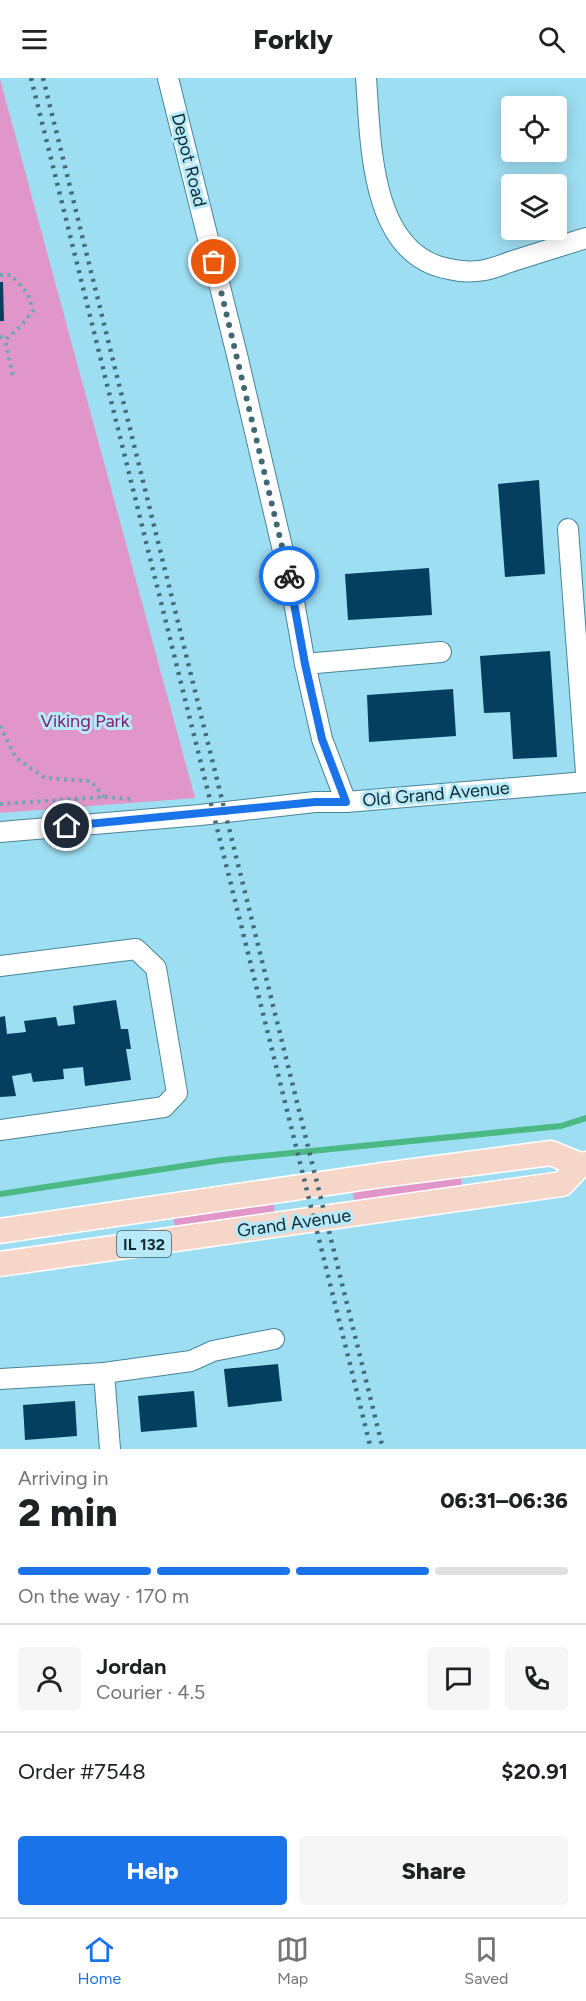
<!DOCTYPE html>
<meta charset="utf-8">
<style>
body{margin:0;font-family:Figtree,sans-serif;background:#f6f6f6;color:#202124;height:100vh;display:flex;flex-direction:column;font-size:22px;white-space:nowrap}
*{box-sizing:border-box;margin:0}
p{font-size:20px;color:#757577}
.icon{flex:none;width:33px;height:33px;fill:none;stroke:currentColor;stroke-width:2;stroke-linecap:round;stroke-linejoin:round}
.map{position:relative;height:1371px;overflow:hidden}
.drawer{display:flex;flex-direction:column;background:#fff;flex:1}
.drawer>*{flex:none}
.fabs{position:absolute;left:501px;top:18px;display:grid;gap:12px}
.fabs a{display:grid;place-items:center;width:66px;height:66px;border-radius:6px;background:#fff;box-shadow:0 3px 15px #0003;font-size:30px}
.pin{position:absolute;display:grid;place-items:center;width:51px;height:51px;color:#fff;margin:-26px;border:3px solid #fff;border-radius:50%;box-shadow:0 2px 6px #0007}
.courier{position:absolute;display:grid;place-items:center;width:60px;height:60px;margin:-30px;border:4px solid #1a73e8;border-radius:50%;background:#fff;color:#222;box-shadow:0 2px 8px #0007}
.overview em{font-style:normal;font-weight:800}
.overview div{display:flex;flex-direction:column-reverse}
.overview{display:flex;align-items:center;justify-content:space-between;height:102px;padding:0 18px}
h1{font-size:39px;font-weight:800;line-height:45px}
.bar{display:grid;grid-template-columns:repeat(4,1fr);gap:9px 6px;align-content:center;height:72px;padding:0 18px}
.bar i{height:8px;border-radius:4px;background:#e0e0e0}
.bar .active{background:#1a73e8}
.bar p{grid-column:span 4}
.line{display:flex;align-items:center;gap:15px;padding:0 18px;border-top:2px solid #e0e0e0}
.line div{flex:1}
.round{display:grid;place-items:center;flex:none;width:63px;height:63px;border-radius:6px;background:#f6f6f6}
.action{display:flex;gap:12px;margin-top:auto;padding:12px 18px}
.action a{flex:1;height:69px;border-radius:6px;background:#1a73e8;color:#fff;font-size:24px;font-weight:800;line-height:69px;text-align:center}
.action a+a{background:#f6f6f6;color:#202124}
header{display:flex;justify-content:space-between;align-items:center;height:78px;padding:0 18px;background:#fff;font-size:27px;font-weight:800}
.dock{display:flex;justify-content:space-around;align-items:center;height:84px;border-top:2px solid #e0e0e0;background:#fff;font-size:16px;color:#757577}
.dock a{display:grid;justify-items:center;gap:3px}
.dock .active{color:#1a73e8}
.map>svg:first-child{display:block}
</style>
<header><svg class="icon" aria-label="menu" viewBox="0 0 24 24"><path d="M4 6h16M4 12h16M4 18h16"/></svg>Forkly<svg class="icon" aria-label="search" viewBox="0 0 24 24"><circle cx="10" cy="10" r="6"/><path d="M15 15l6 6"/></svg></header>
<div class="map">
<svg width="586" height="1371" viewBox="0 0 586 1371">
<rect width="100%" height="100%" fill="#9edef2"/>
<g fill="#e196c9">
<polygon points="0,1 195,720 0,735"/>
<polygon points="461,1098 462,1108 354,1125 353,1112"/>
<polygon points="273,1124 275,1135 175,1149 173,1140"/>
</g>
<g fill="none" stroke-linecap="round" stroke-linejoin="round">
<polyline stroke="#4ab984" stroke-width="6" points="0,1116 222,1082 561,1048 586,1040"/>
</g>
<g fill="#043f5f">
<polygon points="0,204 3,204 4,243 0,243"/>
<polygon points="539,402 545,496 505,499 498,406"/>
<polygon points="429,490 432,537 348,542 345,496"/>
<polygon points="550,573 557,679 513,681 510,634 484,635 480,578"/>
<polygon points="453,611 456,658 369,664 367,617"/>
<polygon points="116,922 121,951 128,951 131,971 126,971 131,1002 85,1008 83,989 63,991 64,1001 33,1004 31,995 12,998 16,1018 0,1019 0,939 5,938 7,956 26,954 24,943 56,939 58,948 75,946 73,928"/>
<polygon points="278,1286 282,1323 228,1329 224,1291"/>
<polygon points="194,1313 197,1349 141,1354 138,1318"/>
<polygon points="75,1323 77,1358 25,1362 23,1327"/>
</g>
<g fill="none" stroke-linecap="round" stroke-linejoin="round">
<defs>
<g id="minor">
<polyline points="168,0 237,277 291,507 305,586 322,661 346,724"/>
<path d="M366,0C371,63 369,177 449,191C461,194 473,194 485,192C495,190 506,185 516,182C539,175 563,167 586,160"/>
<polyline points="568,451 586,695"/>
<polyline points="305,586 441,574"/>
<polyline points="0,754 200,737 315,724 346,724 586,704"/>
<polyline points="0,888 136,871 156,890 177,1015 164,1029 0,1052"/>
<polyline points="0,1301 104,1295"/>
<polyline points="110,1371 104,1295 191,1283 213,1273 274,1261"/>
</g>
<g id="major">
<polyline points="0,1153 382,1097 551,1075 580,1087 586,1086"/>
<polyline points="0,1186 562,1106 580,1087"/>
</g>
</defs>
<use href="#minor" stroke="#478598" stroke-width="22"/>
<use href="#major" stroke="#fff" stroke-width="27"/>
<g stroke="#72a6b6" stroke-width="4" stroke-dasharray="3 4.5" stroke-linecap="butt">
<polyline points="0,197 11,197 28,216 33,233 21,248 5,262 13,298"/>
<polyline points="0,258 5,262"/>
<polyline points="0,648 16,680 45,700 91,703 104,719"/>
<polyline points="0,726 104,719 131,721"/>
</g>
<use href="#minor" stroke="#fff" stroke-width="20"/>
<use href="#major" stroke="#f7d6ca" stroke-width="24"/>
<g stroke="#436c77" stroke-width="4.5" stroke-dasharray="3 6" stroke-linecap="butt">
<polyline points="31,0 371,1371"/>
<polyline points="43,0 383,1371"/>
</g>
</g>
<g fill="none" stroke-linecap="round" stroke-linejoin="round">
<polyline stroke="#416975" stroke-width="6" stroke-dasharray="0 10.8" points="214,184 289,498"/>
<polyline stroke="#1a73e8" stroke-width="8" points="67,748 315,724 346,724 322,661 305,586 289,498"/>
</g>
<g text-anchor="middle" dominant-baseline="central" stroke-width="6" stroke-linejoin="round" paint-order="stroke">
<rect fill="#b7e9f9" stroke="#41636d" stroke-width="1.5" x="117" y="1153" width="54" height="26" rx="4.5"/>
<g font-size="16" font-weight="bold" fill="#0f2a31">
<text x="144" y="1166">IL 132</text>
</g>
<g font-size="18" fill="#0f2a31" stroke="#b7e9f9">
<text transform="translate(189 82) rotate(76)">Depot Road</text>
<text transform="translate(436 716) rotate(-5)">Old Grand Avenue</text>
<text transform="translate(294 1145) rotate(-8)">Grand Avenue</text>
</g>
<g font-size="18" fill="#841f6c" stroke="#b7e9f9">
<text x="85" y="643">Viking Park</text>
</g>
</g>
</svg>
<div class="fabs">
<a><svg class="icon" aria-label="locate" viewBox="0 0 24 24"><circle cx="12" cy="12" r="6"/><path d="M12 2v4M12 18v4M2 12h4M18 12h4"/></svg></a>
<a><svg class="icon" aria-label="layers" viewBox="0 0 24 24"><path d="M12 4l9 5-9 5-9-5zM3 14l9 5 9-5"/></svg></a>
</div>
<div class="pin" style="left:214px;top:184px;background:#ea580c"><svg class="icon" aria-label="bag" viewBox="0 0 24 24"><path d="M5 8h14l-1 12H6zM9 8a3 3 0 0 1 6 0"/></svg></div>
<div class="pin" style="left:67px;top:748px;background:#1f2937"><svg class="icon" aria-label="home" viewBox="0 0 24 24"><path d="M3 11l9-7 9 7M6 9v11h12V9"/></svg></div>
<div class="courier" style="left:289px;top:498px"><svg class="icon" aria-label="bike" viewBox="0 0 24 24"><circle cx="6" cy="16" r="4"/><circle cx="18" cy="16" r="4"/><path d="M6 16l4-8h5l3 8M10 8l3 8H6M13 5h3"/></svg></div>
</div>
<section class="drawer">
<div class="overview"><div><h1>2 min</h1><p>Arriving in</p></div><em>06:31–06:36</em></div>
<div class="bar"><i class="active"></i><i class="active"></i><i class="active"></i><i></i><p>On the way · 170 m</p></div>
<div class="line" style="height:108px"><a class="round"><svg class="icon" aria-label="person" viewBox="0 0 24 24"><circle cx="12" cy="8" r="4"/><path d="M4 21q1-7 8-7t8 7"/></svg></a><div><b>Jordan</b><p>Courier · 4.5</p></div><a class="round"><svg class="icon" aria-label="chat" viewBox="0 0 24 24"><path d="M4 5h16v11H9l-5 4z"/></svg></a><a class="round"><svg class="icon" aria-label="phone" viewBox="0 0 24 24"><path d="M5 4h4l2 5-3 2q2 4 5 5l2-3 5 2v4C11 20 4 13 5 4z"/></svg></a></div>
<div class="line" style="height:78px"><div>Order #7548</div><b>$20.91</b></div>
<div class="action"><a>Help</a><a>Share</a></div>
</section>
<nav class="dock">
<a class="active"><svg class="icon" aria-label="home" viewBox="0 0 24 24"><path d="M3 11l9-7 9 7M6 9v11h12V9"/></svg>Home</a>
<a><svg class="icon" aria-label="map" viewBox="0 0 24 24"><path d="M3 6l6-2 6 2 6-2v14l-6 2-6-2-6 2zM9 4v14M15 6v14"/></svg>Map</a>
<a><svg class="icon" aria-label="saved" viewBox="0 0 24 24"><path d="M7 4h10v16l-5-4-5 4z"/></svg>Saved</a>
</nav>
